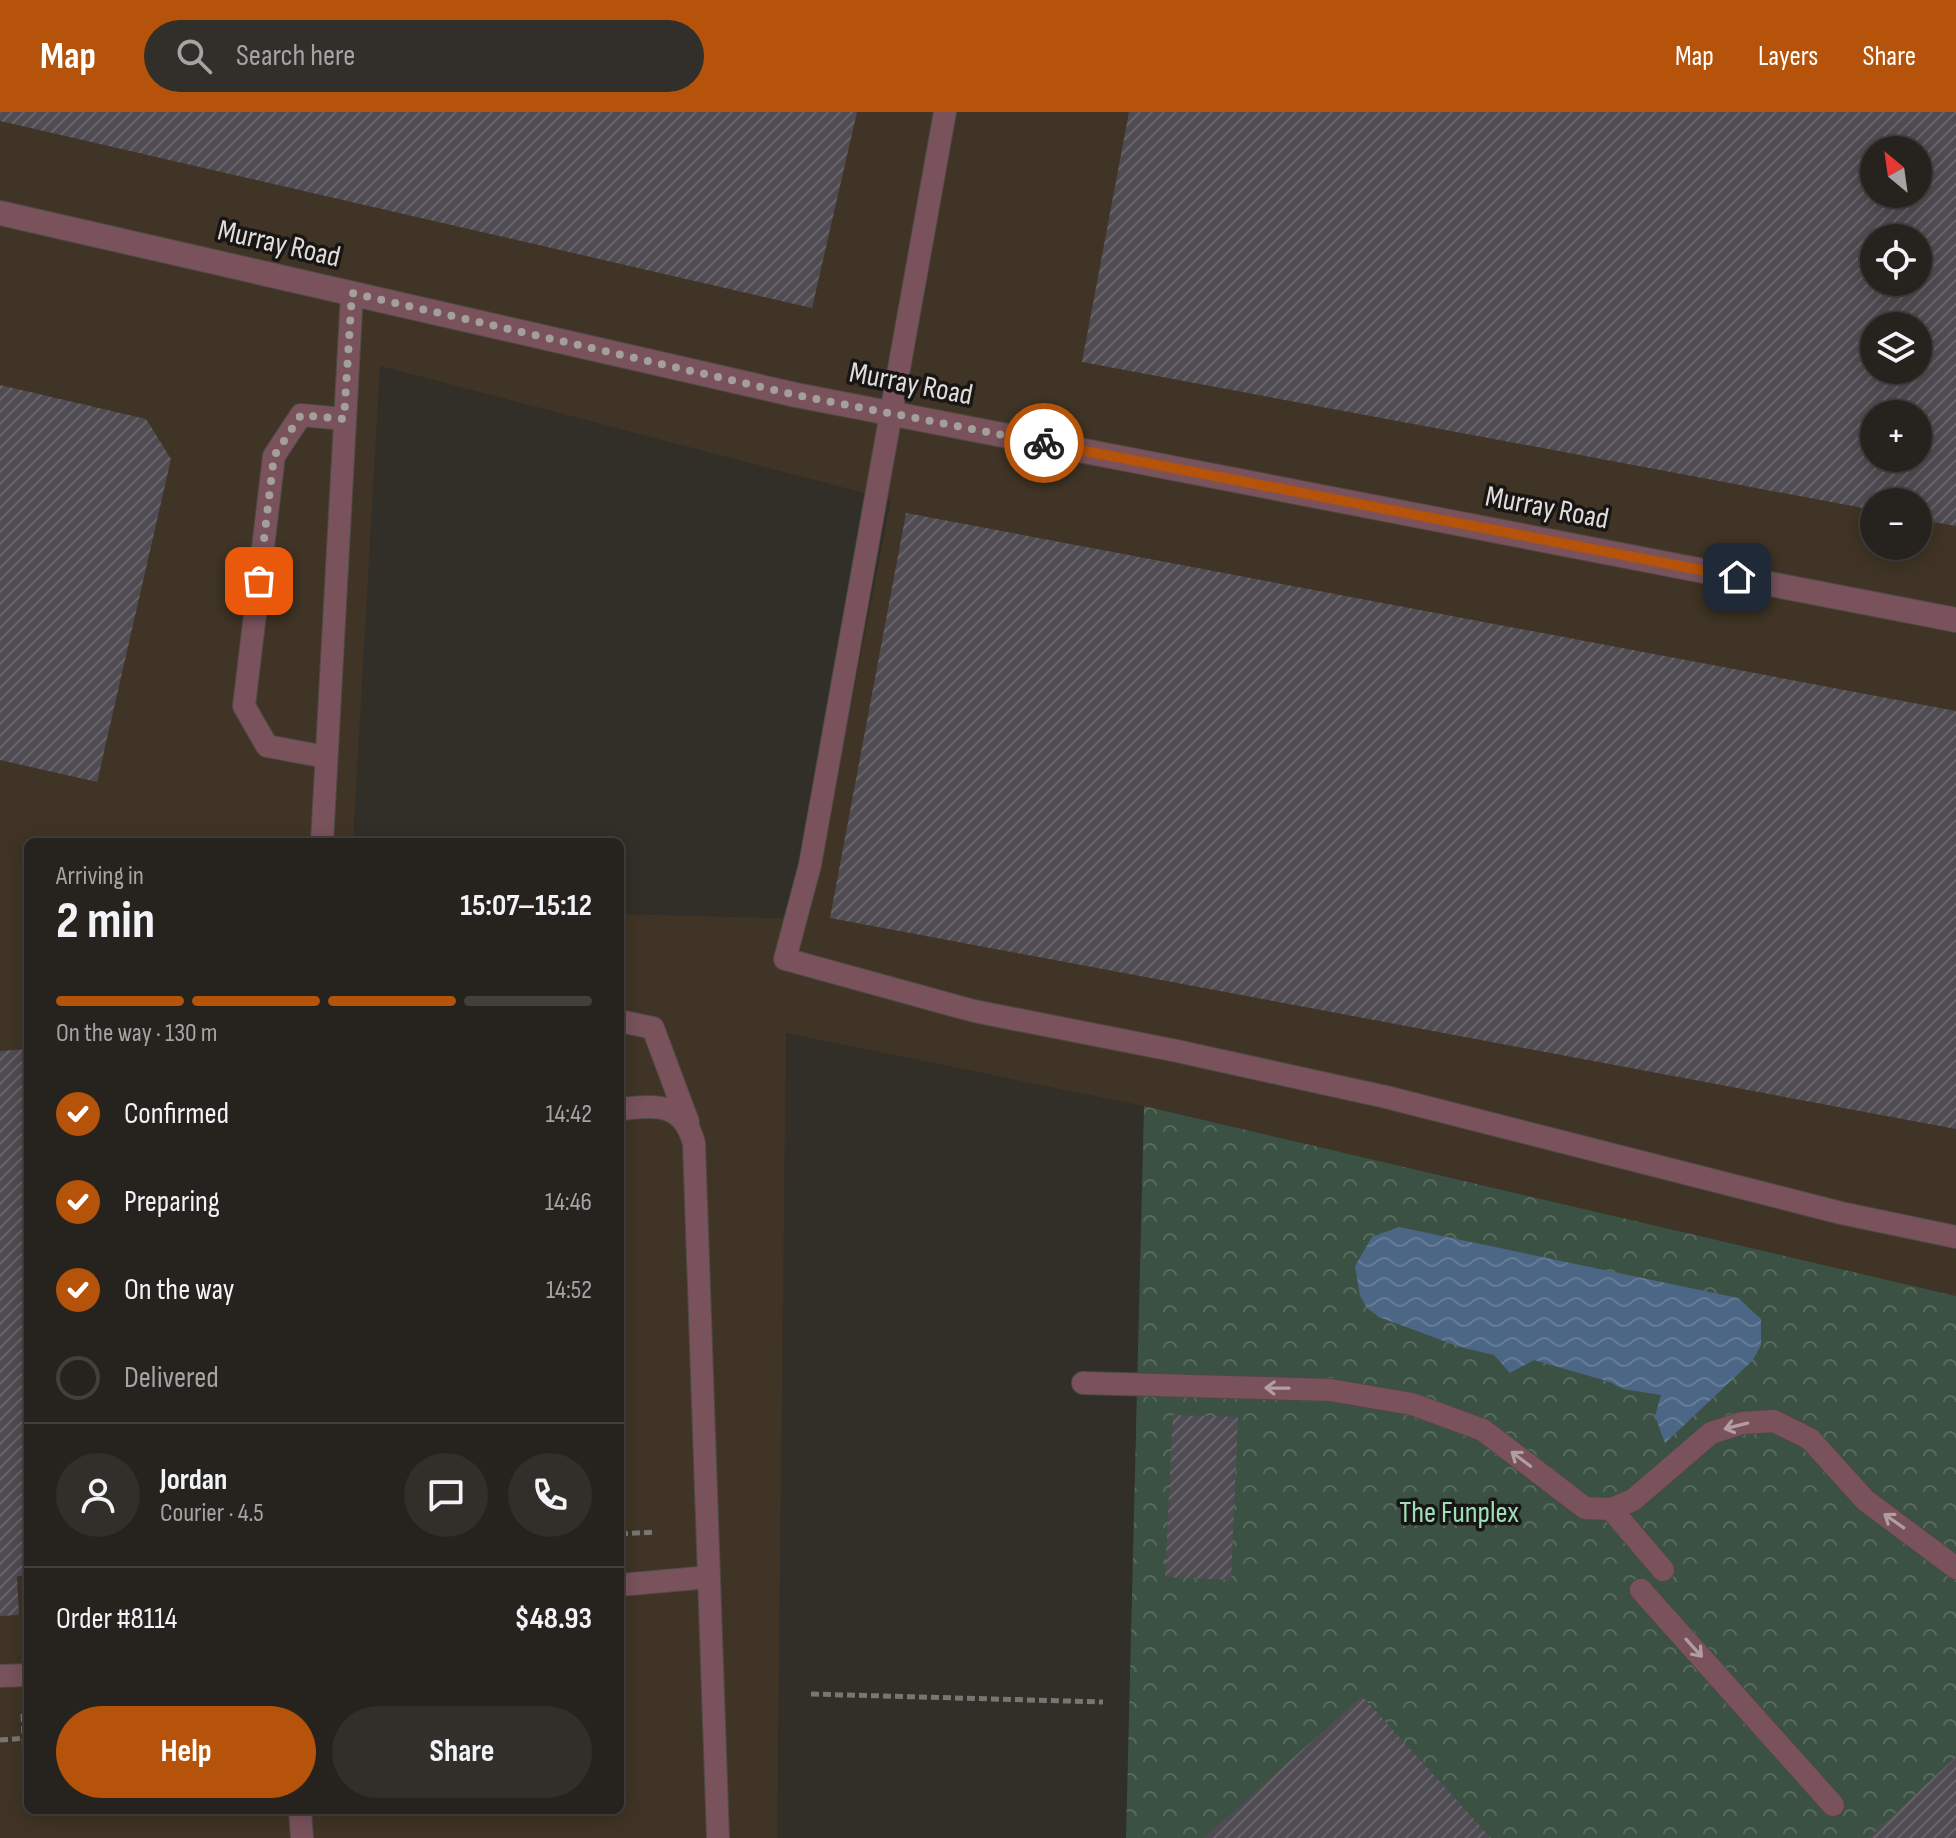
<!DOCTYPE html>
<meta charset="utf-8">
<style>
body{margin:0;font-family:"Sofia Sans Condensed",sans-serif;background:#322f2b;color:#f1f3f6;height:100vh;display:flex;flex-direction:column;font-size:30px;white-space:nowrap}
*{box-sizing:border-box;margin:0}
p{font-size:26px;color:#a4a4a4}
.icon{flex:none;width:44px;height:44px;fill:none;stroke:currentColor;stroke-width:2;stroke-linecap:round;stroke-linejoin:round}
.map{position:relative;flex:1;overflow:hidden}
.side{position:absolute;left:24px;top:726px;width:600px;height:976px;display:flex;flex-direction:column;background:#26221e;border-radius:12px;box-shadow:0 4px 20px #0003,0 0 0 2px #423f3c}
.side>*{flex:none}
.needle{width:52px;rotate:331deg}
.tools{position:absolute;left:1860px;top:24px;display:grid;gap:16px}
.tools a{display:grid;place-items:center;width:72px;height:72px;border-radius:50%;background:#26221e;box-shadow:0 4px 20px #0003,0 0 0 2px #423f3c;font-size:40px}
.pin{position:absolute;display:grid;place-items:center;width:68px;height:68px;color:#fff;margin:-34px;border-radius:16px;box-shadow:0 4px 12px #0006}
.courier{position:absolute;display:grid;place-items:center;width:80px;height:80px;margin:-40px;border:6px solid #b45309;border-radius:50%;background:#fff;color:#222;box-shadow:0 2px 10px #0007}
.overview em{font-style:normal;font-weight:700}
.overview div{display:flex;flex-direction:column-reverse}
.overview{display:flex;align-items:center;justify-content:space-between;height:136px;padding:0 32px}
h1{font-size:52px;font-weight:700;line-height:60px}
.bar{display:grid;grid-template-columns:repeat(4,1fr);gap:12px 8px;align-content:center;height:96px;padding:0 32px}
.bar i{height:10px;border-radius:6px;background:#423f3c}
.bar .on{background:#b45309}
.bar p{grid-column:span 4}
.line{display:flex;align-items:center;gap:20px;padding:0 32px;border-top:2px solid #423f3c}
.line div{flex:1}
.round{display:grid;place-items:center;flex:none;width:84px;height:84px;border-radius:42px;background:#322f2b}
ol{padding:0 32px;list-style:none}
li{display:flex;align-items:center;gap:24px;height:88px}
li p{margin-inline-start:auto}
li .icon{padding:8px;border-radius:50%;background:#b45309;color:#fff;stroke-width:4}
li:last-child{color:#a4a4a4}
li i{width:44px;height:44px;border:4px solid #423f3c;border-radius:50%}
.action{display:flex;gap:16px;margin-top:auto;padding:16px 32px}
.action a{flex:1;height:92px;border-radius:48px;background:#b45309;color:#fff;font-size:32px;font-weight:700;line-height:92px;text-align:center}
.action a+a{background:#322f2b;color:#f1f3f6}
header{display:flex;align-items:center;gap:48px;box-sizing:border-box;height:112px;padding:0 40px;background:#b45309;color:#fff}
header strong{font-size:38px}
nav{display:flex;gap:44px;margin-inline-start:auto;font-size:28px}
.search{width:560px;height:72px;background:#322f2b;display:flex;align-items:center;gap:20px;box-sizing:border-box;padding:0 28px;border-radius:44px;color:#a4a4a4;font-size:30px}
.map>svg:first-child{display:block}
</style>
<header>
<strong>Map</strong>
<div class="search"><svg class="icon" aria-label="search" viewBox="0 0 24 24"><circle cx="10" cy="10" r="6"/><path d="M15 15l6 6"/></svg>Search here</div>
<nav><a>Map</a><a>Layers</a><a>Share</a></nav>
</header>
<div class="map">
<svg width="1956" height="1726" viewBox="0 0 1956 1726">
<defs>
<pattern id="park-crowns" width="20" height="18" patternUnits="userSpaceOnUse" patternTransform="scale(2)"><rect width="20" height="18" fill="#3b5143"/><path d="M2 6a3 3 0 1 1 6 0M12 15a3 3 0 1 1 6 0" fill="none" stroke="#576a5e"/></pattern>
<pattern id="water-waves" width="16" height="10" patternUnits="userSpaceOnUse" patternTransform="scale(2)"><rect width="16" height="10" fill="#4c6786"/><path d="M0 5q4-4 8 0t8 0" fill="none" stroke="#667c96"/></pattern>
<pattern id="building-hatch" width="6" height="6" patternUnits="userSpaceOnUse" patternTransform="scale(2)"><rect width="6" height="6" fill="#4f4b52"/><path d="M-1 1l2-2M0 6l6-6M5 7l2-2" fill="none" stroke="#68646a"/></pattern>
</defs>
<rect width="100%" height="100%" fill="#322e28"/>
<path fill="#3f3425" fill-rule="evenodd" d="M0,0H1956V1184L1144,994L786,921L777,1726H0ZM1874,38H1918V82H1874ZM1874,126H1918V170H1874ZM1874,214H1918V258H1874ZM380,254L891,388L809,807L620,802V1698H28V730H353ZM1874,302H1918V346H1874ZM1874,390H1918V434H1874Z"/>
<polygon fill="url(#park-crowns)" points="1144,994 1956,1184 1956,1726 1126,1726"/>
<polygon fill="url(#water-waves)" points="1399,1115 1738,1186 1761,1207 1761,1233 1753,1248 1665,1331 1655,1304 1661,1283 1623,1277 1610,1270 1534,1248 1510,1261 1494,1243 1460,1235 1379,1205 1367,1196 1360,1184 1355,1154 1372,1125"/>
<g fill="url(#building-hatch)" fill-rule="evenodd">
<polygon points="0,0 857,0 812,196 0,9"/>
<path d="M1129,0H1956V414L1918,407V390H1874V398L1082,250ZM1874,38H1918V82H1874ZM1874,126H1918V170H1874ZM1874,214H1918V258H1874ZM1874,302H1918V346H1874Z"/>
<polygon points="0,273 146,307 171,347 97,670 0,648"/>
<polygon points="906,401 1956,599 1956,1017 830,806"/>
<polygon points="28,937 28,1464 17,1464 19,1503 0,1504 0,939"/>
<polygon points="1173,1303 1238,1305 1231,1468 1165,1465"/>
<polygon points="1362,1584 1491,1726 1204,1726"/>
<polygon points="1956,1645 1956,1726 1868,1726"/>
</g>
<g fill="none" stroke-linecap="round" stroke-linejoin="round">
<defs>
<g id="lane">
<polyline points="945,0 810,753 785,847 974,899 1177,939 1386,985 1841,1101 1956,1125"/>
<polyline points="326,645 267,634 244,594 274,344 301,303 344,307"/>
<polyline points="322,730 352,181"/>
<polyline points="620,909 653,916 688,1010"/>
<path d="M620,997C657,994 682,989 694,1031L718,1726"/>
<polyline points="1083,1271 1330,1278 1412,1292 1483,1318 1585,1396 1611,1397 1633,1388 1711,1321 1742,1311 1774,1309 1810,1327 1865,1388 1956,1456"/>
<polyline points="1611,1397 1663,1458"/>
<polyline points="620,1473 709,1465"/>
<polyline points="1641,1478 1833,1693"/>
<polyline points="0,1564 28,1563"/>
<polyline points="300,1698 302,1726"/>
</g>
<polyline id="street" points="0,101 796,283 1956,508"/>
</defs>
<use href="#lane" stroke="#4e4a44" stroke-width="24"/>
<use href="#street" stroke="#4e4a44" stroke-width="26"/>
<g stroke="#797570" stroke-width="5" stroke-dasharray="8 4" stroke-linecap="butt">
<polyline points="620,1422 655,1420"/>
<polyline points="811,1582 1103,1590"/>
<polyline points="23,1602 25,1647"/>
<polyline points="0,1628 28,1626"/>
</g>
<use href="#lane" stroke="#79525c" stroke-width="22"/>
<use href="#street" stroke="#79525c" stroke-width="24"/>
</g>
<defs><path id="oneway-shaft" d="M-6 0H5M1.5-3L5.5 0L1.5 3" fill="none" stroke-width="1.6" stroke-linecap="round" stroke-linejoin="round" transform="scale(2)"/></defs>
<g stroke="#b29ea1">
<use href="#oneway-shaft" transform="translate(1277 1276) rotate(-179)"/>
<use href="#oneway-shaft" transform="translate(1736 1314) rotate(166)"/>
<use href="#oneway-shaft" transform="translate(1521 1347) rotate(-143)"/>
<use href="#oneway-shaft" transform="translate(1894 1409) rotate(-145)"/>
<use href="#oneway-shaft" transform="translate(1694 1536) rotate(48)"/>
</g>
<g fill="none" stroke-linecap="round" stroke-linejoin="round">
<polyline stroke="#a3a09c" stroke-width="8" stroke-dasharray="0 14.4" points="259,469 274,344 301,303 344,307 352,181 796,283 1044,331"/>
<polyline stroke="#b45309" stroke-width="10" points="1044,331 1737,465"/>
</g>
<g text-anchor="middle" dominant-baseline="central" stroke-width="7" stroke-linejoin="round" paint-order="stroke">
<g font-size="30" fill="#e0ddda" stroke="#181614">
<text transform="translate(279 132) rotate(13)">Murray Road</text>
<text transform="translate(911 272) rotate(11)">Murray Road</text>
<text transform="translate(1547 396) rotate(11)">Murray Road</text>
</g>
<g font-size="30" fill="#9ee0b6" stroke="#181614">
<text x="1459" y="1401">The Funplex</text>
</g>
</g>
</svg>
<div class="tools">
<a><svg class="needle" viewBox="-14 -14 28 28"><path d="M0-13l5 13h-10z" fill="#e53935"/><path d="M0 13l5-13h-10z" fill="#a4a4a4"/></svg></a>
<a><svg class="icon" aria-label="locate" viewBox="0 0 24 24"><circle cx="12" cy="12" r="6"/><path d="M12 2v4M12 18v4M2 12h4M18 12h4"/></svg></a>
<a><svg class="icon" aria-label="layers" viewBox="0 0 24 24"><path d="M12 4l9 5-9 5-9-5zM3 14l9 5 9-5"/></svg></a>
<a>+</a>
<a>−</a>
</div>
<div class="pin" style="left:259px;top:469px;background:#ea580c"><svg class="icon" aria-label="bag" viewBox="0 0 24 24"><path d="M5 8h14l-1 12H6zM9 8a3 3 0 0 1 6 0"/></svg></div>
<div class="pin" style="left:1737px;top:465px;background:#1f2937"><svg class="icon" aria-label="home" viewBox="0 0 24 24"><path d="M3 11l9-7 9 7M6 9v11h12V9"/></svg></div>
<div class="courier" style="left:1044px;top:331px"><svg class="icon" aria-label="bike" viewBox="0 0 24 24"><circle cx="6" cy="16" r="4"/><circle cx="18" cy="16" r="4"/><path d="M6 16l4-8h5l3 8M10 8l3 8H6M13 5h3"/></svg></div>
<section class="side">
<div class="overview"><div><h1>2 min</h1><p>Arriving in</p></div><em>15:07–15:12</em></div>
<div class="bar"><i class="on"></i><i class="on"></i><i class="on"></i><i></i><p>On the way · 130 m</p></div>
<ol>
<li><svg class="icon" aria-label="check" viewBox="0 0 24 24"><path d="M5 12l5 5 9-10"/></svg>Confirmed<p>14:42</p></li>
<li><svg class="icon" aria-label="check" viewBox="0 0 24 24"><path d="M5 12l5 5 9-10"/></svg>Preparing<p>14:46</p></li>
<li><svg class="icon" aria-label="check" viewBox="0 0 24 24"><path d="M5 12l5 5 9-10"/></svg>On the way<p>14:52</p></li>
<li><i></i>Delivered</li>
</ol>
<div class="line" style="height:144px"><a class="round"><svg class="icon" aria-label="person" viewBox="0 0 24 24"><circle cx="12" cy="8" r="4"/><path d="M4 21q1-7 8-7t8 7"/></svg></a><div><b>Jordan</b><p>Courier · 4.5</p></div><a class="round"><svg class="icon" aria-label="chat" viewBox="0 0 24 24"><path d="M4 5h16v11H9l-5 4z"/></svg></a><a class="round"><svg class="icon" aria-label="phone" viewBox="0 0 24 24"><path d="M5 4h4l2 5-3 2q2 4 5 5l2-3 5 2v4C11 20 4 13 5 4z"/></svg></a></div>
<div class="line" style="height:104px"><div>Order #8114</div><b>$48.93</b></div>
<div class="action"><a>Help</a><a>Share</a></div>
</section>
</div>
